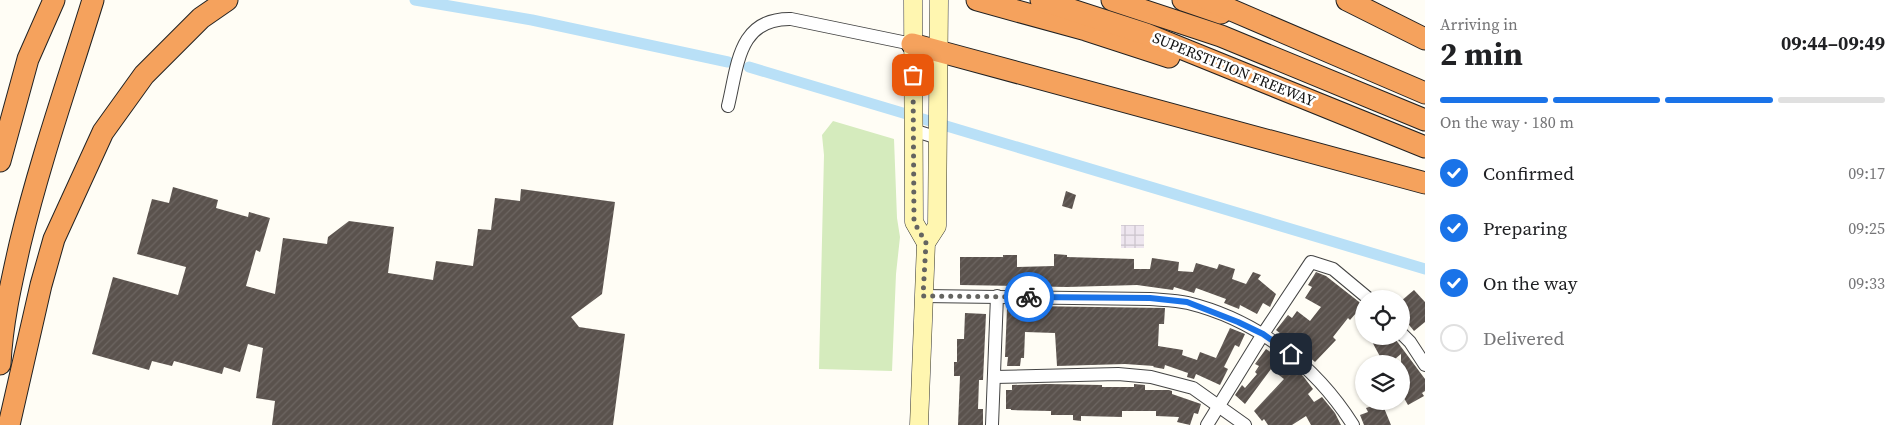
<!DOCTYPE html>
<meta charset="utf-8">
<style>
body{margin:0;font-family:"Source Serif 4",serif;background:#f2f2f2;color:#202124;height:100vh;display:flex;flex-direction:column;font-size:19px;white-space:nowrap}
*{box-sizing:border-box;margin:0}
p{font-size:16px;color:#757577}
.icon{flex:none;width:28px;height:28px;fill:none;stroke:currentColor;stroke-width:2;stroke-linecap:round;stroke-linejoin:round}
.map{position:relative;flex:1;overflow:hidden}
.details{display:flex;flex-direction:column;background:#fff;width:475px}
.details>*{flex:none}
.controls{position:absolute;left:1355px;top:290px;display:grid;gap:10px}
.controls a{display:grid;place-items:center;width:55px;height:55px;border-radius:50%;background:#fff;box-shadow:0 1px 4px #0004;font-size:25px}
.pin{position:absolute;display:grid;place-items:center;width:42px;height:42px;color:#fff;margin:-21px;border-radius:10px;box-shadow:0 2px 8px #0006}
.courier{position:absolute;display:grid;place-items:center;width:50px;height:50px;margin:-25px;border:4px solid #1a73e8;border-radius:50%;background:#fff;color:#222;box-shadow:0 1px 6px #0007}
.headline em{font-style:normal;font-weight:700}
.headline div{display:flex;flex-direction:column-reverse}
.headline{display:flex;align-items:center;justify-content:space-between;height:85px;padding:0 15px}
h1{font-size:32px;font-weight:700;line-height:38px}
.bar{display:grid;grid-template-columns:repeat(4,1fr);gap:8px 5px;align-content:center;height:60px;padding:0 15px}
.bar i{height:6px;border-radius:4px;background:#e0e0e0}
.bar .current{background:#1a73e8}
.bar p{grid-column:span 4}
ol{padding:0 15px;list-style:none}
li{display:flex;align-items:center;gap:15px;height:55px}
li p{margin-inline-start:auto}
li .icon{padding:5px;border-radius:50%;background:#1a73e8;color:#fff;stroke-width:4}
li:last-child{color:#757577}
li i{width:28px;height:28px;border:2px solid #e0e0e0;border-radius:50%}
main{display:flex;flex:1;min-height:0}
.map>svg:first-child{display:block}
</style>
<main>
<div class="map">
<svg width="1425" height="425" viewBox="0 0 1425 425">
<defs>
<pattern id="industrial-grid" width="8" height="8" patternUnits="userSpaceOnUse" patternTransform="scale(1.25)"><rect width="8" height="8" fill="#eee6ef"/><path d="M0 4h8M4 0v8" fill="none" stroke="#cbc4cc"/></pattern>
<pattern id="building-hatch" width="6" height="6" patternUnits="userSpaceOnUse" patternTransform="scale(1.25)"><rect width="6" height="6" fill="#5a524d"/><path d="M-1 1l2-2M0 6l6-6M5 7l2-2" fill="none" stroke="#6d6662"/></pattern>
</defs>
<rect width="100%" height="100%" fill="#fffdf5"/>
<rect fill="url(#industrial-grid)" x="1121" y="225" width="23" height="23"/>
<polygon fill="#d5ebbd" points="833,121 894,139 897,218 900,237 896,274 892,371 819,369 824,155 822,135"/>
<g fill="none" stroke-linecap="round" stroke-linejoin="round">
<g stroke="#b9e0f7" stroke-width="11">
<polyline points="415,0 532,20 728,62"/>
<polyline points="749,67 1425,269"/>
</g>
</g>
<g fill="url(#building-hatch)">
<polygon points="173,187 218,200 216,208 248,217 249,212 270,218 260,252 256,250 246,286 275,294 283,238 327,244 328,237 349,221 394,227 388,273 433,280 436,261 473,266 478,229 491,230 495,198 520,201 521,189 615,202 602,294 571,317 579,327 625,334 613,425 272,425 275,401 256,398 263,348 248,344 240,372 224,367 222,374 174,361 172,366 152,361 149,370 92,354 113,277 178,295 186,267 137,254 152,199 169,203"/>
<polygon points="1066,191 1076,195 1072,209 1062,206"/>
<polygon points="1054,254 1067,255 1067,257 1134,259 1134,269 1150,269 1152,258 1179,262 1178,271 1193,272 1196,263 1217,269 1219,264 1235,269 1232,279 1246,284 1253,272 1261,275 1258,279 1276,294 1270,307 1263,303 1257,314 1240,305 1239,309 1224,303 1226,299 1196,288 1194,293 1174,287 1173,290 1137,285 1067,287 960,285 960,257 1003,257 1003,255 1017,255 1017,267 1054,266"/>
<polygon points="1316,272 1326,276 1363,305 1350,320 1348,318 1333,337 1336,340 1315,362 1276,330 1288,315 1292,318 1297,311 1310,321 1321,307 1305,298 1312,287 1308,285"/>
<polygon points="1414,290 1425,302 1425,322 1414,331 1401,315 1401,301"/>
<polygon points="1030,306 1165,308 1164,324 1159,324 1158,346 1183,350 1182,355 1197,360 1200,352 1216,358 1230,328 1245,334 1239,347 1235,345 1224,367 1228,369 1220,385 1196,374 1194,379 1187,377 1188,373 1165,365 1164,369 1153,367 1154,366 1125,364 1057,366 1055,333 1025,332 1024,358 1021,358 1020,366 1007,366 1008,357 1005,357 1007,308 1030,308"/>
<polygon points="965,313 986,314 983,380 979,380 978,409 983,409 983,425 958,425 960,376 954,376 954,362 957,362 957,339 964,339"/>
<polygon points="1369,336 1393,336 1425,379 1425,391 1422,393 1424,396 1408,405 1401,393 1401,354 1389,364 1384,364"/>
<polygon points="1266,349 1294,368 1303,376 1313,389 1308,394 1314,402 1322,397 1335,413 1341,425 1311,425 1306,416 1292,425 1268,425 1264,419 1262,421 1254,411 1284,379 1271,369 1245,404 1235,395 1242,385 1245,388 1257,374 1255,372 1259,366 1255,364"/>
<polygon points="1047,384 1102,385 1102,387 1134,387 1134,384 1145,385 1145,390 1169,390 1172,391 1172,394 1201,404 1198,414 1194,413 1190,425 1177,422 1179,417 1156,416 1156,411 1122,411 1122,417 1081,416 1081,421 1073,420 1073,415 1051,415 1051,411 1011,410 1011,409 1006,409 1006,390 1012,390 1012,385"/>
<polygon points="1382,403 1391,425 1364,425 1360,415 1368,412 1366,408"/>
</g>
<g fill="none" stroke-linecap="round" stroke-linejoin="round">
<defs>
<g id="street">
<path d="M728,106C738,65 738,18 791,19L912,44"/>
<polyline points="913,130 938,138"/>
<path d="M923,296L1150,299C1162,300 1176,300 1188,303C1257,320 1315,365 1353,425"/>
<polyline points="1401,333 1410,342 1425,365"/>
<polyline points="994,377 1118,374 1151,377 1193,388 1245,425"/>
<polyline points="992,425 997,296"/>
<polyline points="1207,425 1263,334 1311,262 1333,269 1369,299"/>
</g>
<g id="secondary">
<polyline points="913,0 914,222 926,243"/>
<polyline points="919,425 926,243 937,226 939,0"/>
</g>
<g id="highway">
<polyline points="977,0 1086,30 1169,57"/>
<polyline points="1041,0 1146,34 1425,147"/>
<polyline points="1112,0 1221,36 1425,120"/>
<polyline points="1183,0 1221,13"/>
<polyline points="1208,0 1425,93"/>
<polyline points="1347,0 1425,39"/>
<polyline points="912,44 1425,183"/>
<polyline points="0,161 28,59 54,0"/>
<path d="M0,364C2,323 11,284 20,244C40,161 68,81 93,0"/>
<polyline points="9,425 41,285 54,239 103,132 144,75 201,18 227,0"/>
</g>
</defs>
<use href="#street" stroke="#444" stroke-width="14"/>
<use href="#secondary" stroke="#333" stroke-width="19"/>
<use href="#highway" stroke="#222" stroke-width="23"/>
<use href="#street" stroke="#fff" stroke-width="12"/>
<use href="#secondary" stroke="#fff6b0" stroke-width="18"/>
<use href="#highway" stroke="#f5a25d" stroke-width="21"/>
</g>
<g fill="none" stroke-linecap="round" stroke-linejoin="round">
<polyline stroke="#646461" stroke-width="5" stroke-dasharray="0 9" points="913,75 914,222 926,243 923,296 1029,297"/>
<polyline stroke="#1a73e8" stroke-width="6" points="1029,297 1150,298 1187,302 1238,322 1263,334 1291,354"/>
</g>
<g text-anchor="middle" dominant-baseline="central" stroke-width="5" stroke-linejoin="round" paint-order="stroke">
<g font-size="15" fill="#111" stroke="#fff">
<text transform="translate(1234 69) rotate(22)">SUPERSTITION FREEWAY</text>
</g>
</g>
</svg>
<div class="controls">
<a><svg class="icon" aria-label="locate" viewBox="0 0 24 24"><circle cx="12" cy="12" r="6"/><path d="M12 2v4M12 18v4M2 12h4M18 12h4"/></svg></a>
<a><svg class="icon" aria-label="layers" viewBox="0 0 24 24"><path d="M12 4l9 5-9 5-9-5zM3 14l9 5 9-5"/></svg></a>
</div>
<div class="pin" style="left:913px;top:75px;background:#ea580c"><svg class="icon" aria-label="bag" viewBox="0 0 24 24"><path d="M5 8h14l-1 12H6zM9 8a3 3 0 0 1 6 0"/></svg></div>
<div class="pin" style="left:1291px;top:354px;background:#1f2937"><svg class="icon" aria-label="home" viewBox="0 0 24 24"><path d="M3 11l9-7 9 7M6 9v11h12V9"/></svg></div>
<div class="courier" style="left:1029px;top:297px"><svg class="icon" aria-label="bike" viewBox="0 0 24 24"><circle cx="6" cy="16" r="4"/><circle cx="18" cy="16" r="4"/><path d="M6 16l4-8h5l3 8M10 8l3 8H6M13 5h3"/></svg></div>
</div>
<section class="details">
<div class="headline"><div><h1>2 min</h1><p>Arriving in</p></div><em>09:44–09:49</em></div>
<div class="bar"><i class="current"></i><i class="current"></i><i class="current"></i><i></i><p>On the way · 180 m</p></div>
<ol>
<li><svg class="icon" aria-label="check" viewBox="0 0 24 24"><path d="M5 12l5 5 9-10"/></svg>Confirmed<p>09:17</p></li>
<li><svg class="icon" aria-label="check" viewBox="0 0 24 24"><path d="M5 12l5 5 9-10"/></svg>Preparing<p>09:25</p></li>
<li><svg class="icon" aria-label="check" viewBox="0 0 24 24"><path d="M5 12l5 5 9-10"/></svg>On the way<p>09:33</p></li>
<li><i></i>Delivered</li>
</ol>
</section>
</main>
